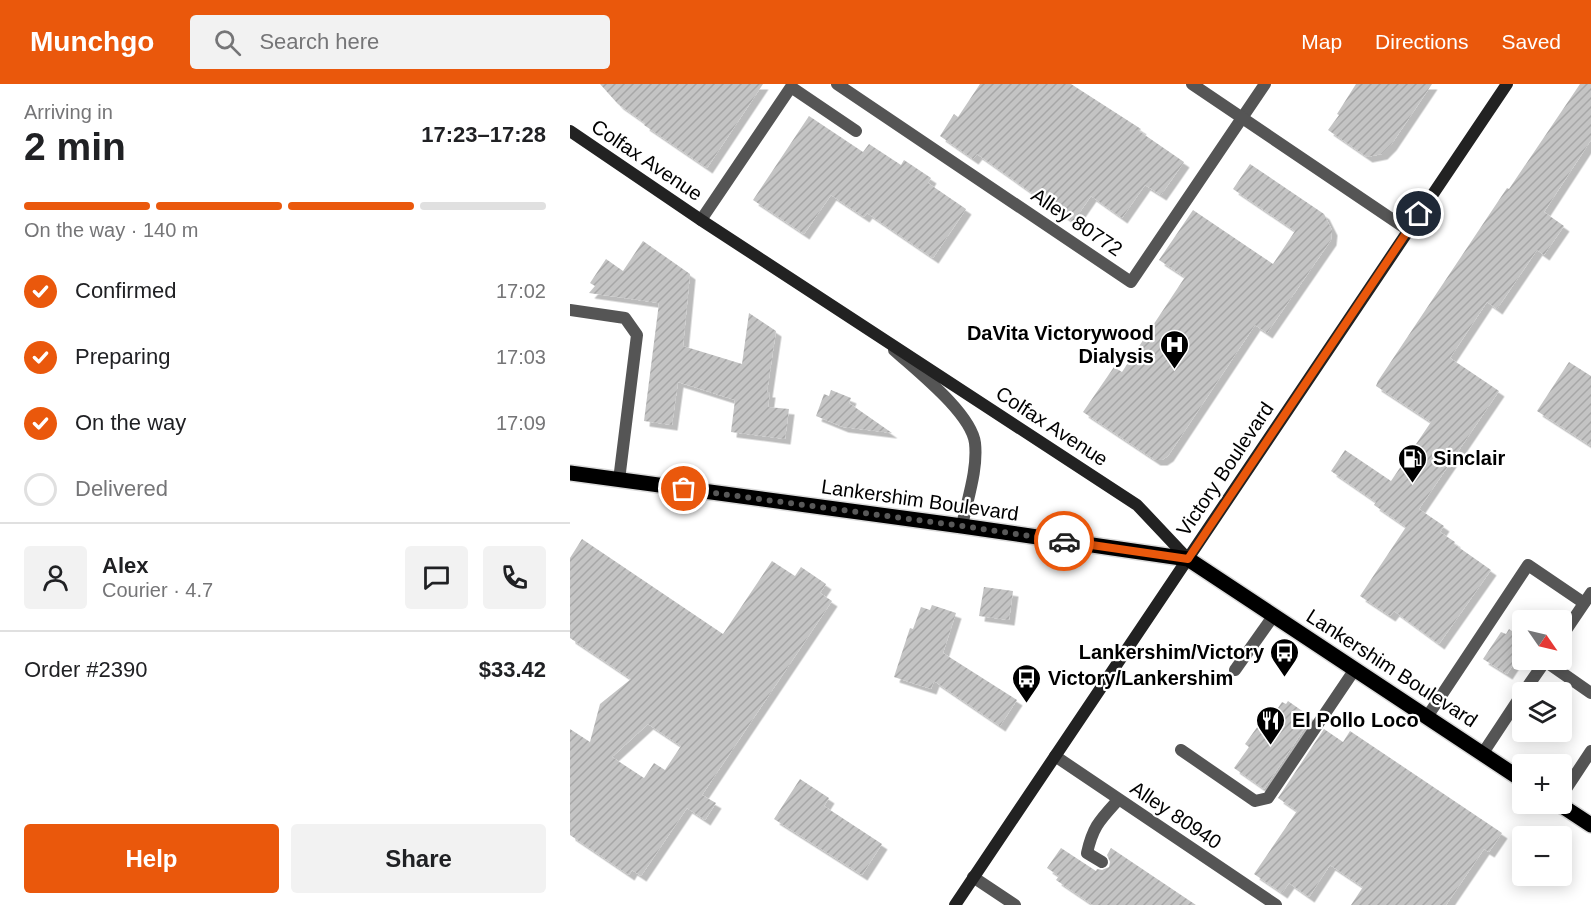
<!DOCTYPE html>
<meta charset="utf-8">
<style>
body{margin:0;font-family:Arial,sans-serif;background:#f2f2f2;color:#202124;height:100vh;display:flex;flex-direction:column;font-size:22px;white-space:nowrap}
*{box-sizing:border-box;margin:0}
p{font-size:20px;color:#757577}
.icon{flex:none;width:33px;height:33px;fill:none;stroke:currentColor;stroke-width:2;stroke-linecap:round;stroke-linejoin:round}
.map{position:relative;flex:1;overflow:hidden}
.panel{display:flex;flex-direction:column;background:#fff;width:570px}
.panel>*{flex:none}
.needle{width:39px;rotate:124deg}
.tools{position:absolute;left:942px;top:526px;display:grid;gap:12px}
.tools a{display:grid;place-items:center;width:60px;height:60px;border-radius:6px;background:#fff;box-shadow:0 3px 15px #0003;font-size:30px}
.pin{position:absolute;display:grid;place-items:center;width:51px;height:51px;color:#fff;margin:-26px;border:3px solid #fff;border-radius:50%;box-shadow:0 2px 6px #0007}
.courier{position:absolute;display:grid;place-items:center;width:60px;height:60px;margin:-30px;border:4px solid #ea580c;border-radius:50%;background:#fff;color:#222;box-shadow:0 2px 8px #0007}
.head em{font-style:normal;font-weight:600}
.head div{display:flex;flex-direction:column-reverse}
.head{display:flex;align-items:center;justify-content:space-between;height:102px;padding:0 24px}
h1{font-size:39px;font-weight:600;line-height:45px}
.bar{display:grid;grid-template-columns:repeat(4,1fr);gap:9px 6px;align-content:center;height:72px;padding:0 24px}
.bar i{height:8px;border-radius:4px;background:#e0e0e0}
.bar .selected{background:#ea580c}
.bar p{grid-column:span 4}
.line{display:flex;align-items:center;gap:15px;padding:0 24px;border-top:2px solid #e0e0e0}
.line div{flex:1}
.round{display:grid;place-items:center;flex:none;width:63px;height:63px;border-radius:6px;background:#f2f2f2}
ol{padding:0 24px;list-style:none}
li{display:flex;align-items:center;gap:18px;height:66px}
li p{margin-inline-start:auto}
li .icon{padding:6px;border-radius:50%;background:#ea580c;color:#fff;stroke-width:4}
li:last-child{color:#757577}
li i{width:33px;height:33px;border:3px solid #e0e0e0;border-radius:50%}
.cta{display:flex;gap:12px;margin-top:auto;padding:12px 24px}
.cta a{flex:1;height:69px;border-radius:6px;background:#ea580c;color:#fff;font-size:24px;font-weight:600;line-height:69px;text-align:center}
.cta a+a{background:#f2f2f2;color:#202124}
header{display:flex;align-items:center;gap:36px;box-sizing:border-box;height:84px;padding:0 30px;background:#ea580c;color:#fff}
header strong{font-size:28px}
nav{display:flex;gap:33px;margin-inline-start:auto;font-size:21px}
.search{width:420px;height:54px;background:#f2f2f2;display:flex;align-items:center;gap:15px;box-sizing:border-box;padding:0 21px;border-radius:6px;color:#757577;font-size:22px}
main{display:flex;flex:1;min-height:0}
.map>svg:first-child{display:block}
</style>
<header>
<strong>Munchgo</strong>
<div class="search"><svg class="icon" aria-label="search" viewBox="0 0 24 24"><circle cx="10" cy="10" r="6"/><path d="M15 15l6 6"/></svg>Search here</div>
<nav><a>Map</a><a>Directions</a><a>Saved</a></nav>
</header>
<main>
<section class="panel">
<div class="head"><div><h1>2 min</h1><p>Arriving in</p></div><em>17:23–17:28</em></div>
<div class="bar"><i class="selected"></i><i class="selected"></i><i class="selected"></i><i></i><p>On the way · 140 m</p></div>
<ol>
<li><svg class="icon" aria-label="check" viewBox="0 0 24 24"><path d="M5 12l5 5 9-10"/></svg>Confirmed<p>17:02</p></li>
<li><svg class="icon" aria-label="check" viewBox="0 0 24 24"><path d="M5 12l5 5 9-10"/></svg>Preparing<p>17:03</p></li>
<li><svg class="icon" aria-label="check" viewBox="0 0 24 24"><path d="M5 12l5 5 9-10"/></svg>On the way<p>17:09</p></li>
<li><i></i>Delivered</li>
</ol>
<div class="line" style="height:108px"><a class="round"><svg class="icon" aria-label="person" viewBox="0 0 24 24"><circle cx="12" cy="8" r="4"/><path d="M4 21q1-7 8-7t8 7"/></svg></a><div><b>Alex</b><p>Courier · 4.7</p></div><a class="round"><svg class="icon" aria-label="chat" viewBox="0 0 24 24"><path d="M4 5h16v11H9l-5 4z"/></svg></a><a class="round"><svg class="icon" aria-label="phone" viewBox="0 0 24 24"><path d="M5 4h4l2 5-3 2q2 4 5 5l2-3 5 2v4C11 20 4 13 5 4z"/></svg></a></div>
<div class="line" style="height:78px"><div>Order #2390</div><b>$33.42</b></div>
<div class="cta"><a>Help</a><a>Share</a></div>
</section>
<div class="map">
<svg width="1021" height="821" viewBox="0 0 1021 821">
<defs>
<pattern id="building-hatch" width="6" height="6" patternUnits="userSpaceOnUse" patternTransform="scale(1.5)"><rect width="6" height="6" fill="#c4c4c4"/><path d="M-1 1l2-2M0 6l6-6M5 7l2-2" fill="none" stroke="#a7a7a7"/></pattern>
<filter id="shadow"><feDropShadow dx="5.5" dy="5.5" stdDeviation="0" flood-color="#0004"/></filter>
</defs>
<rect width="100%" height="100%" fill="#fff"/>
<g fill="url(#building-hatch)" fill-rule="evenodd" filter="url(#shadow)">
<polygon points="30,0 193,0 137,84 74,41 75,39 48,20"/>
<polygon points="410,0 501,0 571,45 569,47 614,78 591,111 575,101 552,134 521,112 503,138 407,70 403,75 370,52 384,30 388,33"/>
<polygon points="786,0 862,0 821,61 812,70 797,73 758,46 769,31 767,30"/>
<polygon points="1010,0 1021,0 1021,56 974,128 994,142 974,171 967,166 927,225 917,218 880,274 929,307 849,425 874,442 870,448 885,458 884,460 921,486 869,560 824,527 820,532 790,512 836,443 804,421 806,418 761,387 775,366 821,397 861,338 806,302 808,297 937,104 939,105"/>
<polygon points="239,32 293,68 299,60 331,81 334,76 361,94 358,99 396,125 363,174 297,129 294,133 261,111 234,150 183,116"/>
<polygon points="680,80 754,130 762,146 761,156 697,249 685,241 598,372 592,376 585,376 513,328 544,283 552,288 615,193 589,176 623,126 703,180 725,147 663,105"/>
<polygon points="73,157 120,190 113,262 172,280 179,229 206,247 197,308 200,308 198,323 219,325 215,355 161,348 165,316 108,298 102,341 74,337 89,219 19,209 25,202 20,199 36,175 53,187"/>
<polygon points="999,278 1021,292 1021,362 967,327"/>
<polygon points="261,306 281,314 279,319 322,349 273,343 246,332 254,310 259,312"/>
<path d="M12,455L153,550L202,477L225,492L231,483L256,500L250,509L262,517L132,711L146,719L135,736L117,724L71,792L62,786L59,791L0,751V645L20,658L30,620L61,595L0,554V474ZM78,640L111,662L95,686L84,679L74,694L42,673Z"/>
<polygon points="414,503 443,507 439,536 409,532"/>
<polygon points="362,521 386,529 373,569 447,616 430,642 364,597 361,605 324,593 340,544 343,545 351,523 360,526"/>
<polygon points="939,545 952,554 952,567 937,590 913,575 931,548 936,550"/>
<polygon points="718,617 738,631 737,634 740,636 694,705 664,684 679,663 675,660 693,635 698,639 712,618 716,620"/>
<polygon points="754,645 773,658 780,647 932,749 919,768 914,765 876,821 781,821 793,803 760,781 739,813 719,799 712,809 684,790 727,727 708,714"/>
<polygon points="230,695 259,714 254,722 312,760 292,791 204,735"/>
<polygon points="491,764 526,787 527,785 532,786 539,783 540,778 537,771 541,764 626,821 523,821 486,796 489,792 477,784"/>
</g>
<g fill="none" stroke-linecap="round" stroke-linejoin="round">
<defs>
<g id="primary">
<polyline points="0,389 392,442 618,475 952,696"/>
<polyline points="989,720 1021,741"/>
</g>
</defs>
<use href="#primary" stroke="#dbdbdb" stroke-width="18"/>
<g stroke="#555" stroke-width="12">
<polyline points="267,0 561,198 695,0"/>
<polyline points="131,136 221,3 286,47"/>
<polyline points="0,226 55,234 67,251 49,396"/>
<polyline points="975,577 1021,609"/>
<polyline points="665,586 704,531"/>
<polyline points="857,633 958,481 1014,519"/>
<polyline points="611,666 685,717 698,714 785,585"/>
<polyline points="485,672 706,821"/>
<polyline points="992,711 1021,667"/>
<path d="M532,778L517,769C523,742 530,736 548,716"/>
<polyline points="403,793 445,821"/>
</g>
<g stroke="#555" stroke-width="12">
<polyline points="622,0 838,146"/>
<polyline points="992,552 1021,509"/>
<polyline points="953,609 976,576"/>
<polyline points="913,669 952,610"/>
</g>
<path stroke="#555" stroke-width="12" d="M324,266C347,287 401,329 405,359C408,386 397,416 392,442"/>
<g stroke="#222" stroke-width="12">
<polyline points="0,47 131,136 567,421 618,475"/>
<polyline points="385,821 937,0"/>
</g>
<use href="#primary" stroke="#000" stroke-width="15"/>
</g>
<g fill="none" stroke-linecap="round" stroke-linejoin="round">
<polyline stroke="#595959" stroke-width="6" stroke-dasharray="0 10.8" points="114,405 392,442 494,457"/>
<polyline stroke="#ea580c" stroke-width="8" points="494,457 618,475 849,130"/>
</g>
<defs>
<symbol id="hospital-pin" viewBox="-11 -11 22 30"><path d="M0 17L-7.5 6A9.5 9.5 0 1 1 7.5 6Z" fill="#000" stroke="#fff"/><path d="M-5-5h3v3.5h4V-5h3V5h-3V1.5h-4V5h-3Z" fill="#fff"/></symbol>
<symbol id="fuel-pin" viewBox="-11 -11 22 30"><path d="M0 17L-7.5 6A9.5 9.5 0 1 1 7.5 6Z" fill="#000" stroke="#fff"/><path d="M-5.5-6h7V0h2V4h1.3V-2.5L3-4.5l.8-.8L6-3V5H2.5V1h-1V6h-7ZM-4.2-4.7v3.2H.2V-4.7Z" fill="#fff"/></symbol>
<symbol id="bus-pin" viewBox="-11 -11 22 30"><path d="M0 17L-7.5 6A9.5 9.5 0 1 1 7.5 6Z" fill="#000" stroke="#fff"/><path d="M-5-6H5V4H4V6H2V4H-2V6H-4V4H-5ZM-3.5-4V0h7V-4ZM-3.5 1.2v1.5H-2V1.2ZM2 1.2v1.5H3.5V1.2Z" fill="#fff"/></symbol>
<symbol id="restaurant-pin" viewBox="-11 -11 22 30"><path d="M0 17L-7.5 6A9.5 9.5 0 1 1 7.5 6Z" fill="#000" stroke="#fff"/><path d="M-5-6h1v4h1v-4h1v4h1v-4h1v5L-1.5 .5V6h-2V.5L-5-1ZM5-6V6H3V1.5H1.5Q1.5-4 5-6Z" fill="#fff"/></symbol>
</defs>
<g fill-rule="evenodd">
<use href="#hospital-pin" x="588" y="244" width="33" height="45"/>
<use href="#fuel-pin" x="826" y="358" width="33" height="45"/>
<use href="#bus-pin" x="698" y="552" width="33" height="45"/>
<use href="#bus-pin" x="440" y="578" width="33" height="45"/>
<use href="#restaurant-pin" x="684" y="620" width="33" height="45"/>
</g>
<g text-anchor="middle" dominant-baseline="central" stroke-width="4.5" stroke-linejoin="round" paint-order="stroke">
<g font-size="20" fill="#000" stroke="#fff">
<text transform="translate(77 76) rotate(34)">Colfax Avenue</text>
<text transform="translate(507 138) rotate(34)">Alley 80772</text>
<text transform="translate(482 342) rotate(33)">Colfax Avenue</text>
<text transform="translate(655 385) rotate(-56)">Victory Boulevard</text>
<text transform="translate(350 416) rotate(8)">Lankershim Boulevard</text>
<text transform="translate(822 584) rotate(33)">Lankershim Boulevard</text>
<text transform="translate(606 731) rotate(34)">Alley 80940</text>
</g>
<g font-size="20" font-weight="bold" fill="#000" stroke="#fff" text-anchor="start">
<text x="584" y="249" text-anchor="end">DaVita Victorywood<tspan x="584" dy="23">Dialysis</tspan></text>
<text x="863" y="374">Sinclair</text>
<text x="694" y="568" text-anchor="end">Lankershim/Victory</text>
<text x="478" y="594">Victory/Lankershim</text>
<text x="722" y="636">El Pollo Loco</text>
</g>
</g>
</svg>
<div class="tools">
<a><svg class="needle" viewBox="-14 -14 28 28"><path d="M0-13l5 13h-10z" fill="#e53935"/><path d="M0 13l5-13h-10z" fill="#757577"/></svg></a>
<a><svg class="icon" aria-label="layers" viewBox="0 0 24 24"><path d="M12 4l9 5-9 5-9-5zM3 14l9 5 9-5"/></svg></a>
<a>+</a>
<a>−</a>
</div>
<div class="pin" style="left:114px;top:405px;background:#ea580c"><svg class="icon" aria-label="bag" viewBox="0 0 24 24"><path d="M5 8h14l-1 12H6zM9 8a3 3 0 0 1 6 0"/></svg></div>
<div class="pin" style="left:849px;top:130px;background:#1f2937"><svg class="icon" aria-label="home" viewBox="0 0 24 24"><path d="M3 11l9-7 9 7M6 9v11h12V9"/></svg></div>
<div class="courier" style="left:494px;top:457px"><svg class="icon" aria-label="car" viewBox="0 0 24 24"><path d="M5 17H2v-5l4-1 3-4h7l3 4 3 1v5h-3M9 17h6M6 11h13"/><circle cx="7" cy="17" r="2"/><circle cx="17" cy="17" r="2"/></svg></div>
</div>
</main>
